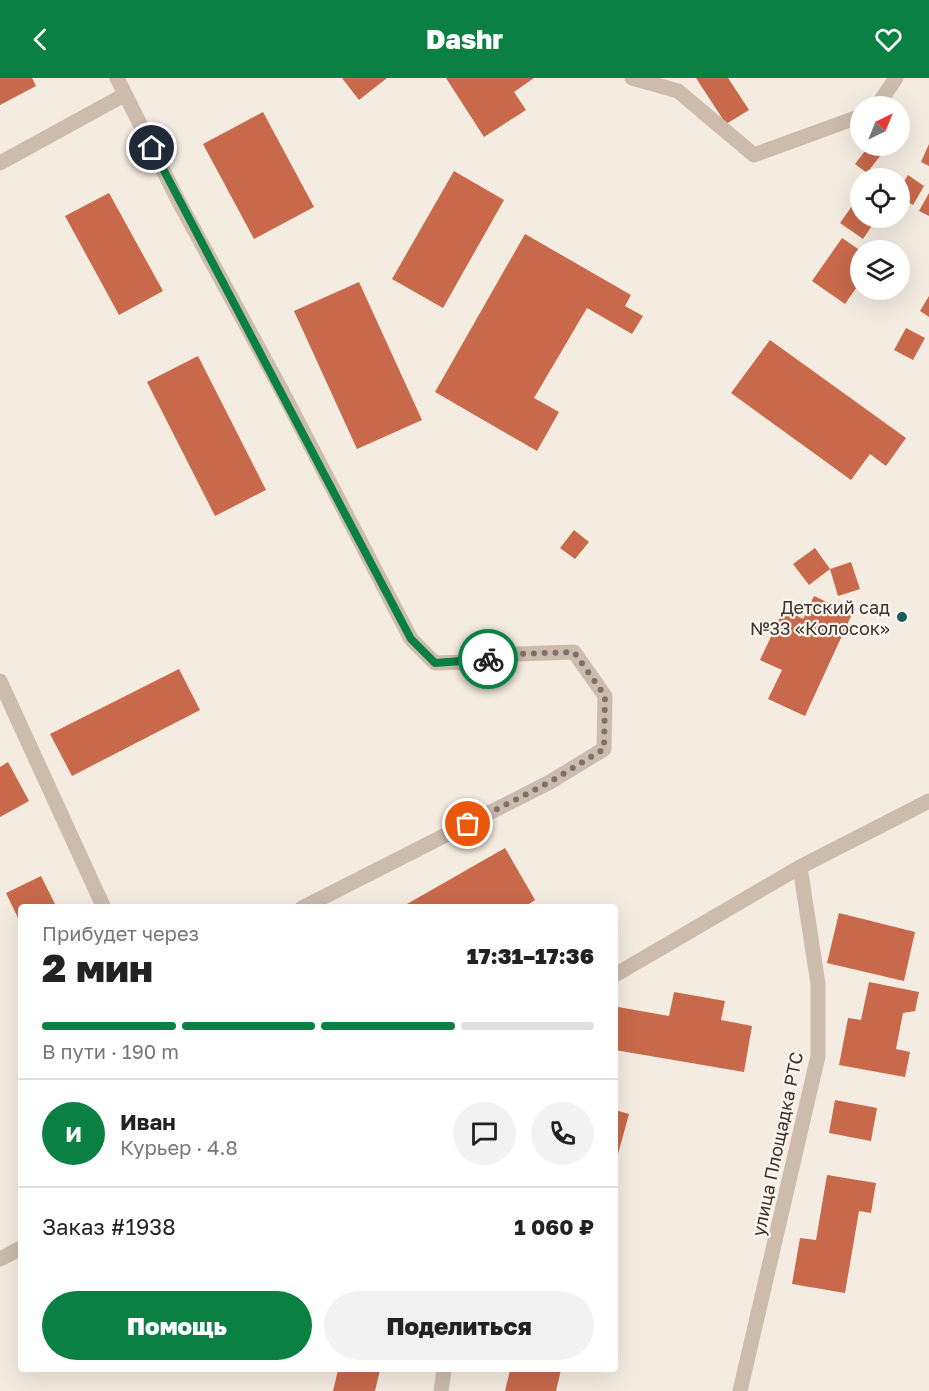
<!DOCTYPE html>
<html lang="ru">
<meta charset="utf-8">
<style>
body{margin:0;font-family:"Golos Text",sans-serif;background:#f2f2f2;color:#222;height:100vh;display:flex;flex-direction:column;font-size:22px;white-space:nowrap}
*{box-sizing:border-box;margin:0}
p{font-size:20px;color:#767676}
.icon{flex:none;width:33px;height:33px;fill:none;stroke:currentColor;stroke-width:2;stroke-linecap:round;stroke-linejoin:round}
.map{position:relative;flex:1;overflow:hidden}
.drawer{position:absolute;left:18px;top:826px;width:600px;height:468px;display:flex;flex-direction:column;background:#fff;border-radius:6px;box-shadow:0 6px 24px #0002}
.drawer>*{flex:none}
.needle{width:39px;rotate:43deg}
.buttons{position:absolute;left:850px;top:18px;display:grid;gap:12px}
.buttons a{display:grid;place-items:center;width:60px;height:60px;border-radius:50%;background:#fff;box-shadow:0 6px 24px #0002;font-size:30px}
.pin{position:absolute;display:grid;place-items:center;width:51px;height:51px;color:#fff;margin:-26px;border:3px solid #fff;border-radius:50%;box-shadow:0 2px 6px #0007}
.courier{position:absolute;display:grid;place-items:center;width:60px;height:60px;margin:-30px;border:4px solid #0b8043;border-radius:50%;background:#fff;color:#222;box-shadow:0 2px 8px #0007}
.summary em{font-style:normal;font-weight:800}
.summary div{display:flex;flex-direction:column-reverse}
.summary{display:flex;align-items:center;justify-content:space-between;height:102px;padding:0 24px}
h1{font-size:39px;font-weight:800;line-height:45px}
.bar{display:grid;grid-template-columns:repeat(4,1fr);gap:9px 6px;align-content:center;height:72px;padding:0 24px}
.bar i{height:8px;border-radius:4px;background:#e0e0e0}
.bar .selected{background:#0b8043}
.bar p{grid-column:span 4}
.line{display:flex;align-items:center;gap:15px;padding:0 24px;border-top:2px solid #e0e0e0}
.line div{flex:1}
.round{display:grid;place-items:center;flex:none;width:63px;height:63px;border-radius:32px;background:#f2f2f2}
.primary-button{display:flex;gap:12px;margin-top:auto;padding:12px 24px}
.primary-button a{flex:1;height:69px;border-radius:36px;background:#0b8043;color:#fff;font-size:24px;font-weight:800;line-height:69px;text-align:center}
.primary-button a+a{background:#f2f2f2;color:#222}
header{display:flex;justify-content:space-between;align-items:center;height:78px;padding:0 24px;background:#0b8043;color:#fff;font-size:27px;font-weight:800}
.map>svg:first-child{display:block}
</style>
<header><svg class="icon" aria-label="back" viewBox="0 0 24 24"><path d="M15 5l-7 7 7 7"/></svg>Dashr<svg class="icon" aria-label="heart" viewBox="0 0 24 24"><path d="M12 20l-8-8c-3-5 5-10 8-4 3-6 11-1 8 4z"/></svg></header>
<div class="map">
<svg width="929" height="1313" viewBox="0 0 929 1313">
<rect width="100%" height="100%" fill="#f4ebe1"/>
<g fill="#c8694b">
<polygon points="0,0 32,0 36,8 0,27"/>
<polygon points="342,0 387,0 359,22"/>
<polygon points="446,0 534,0 514,14 526,32 484,59"/>
<polygon points="696,0 728,0 749,32 726,46"/>
<polygon points="263,34 314,129 254,161 203,66"/>
<polygon points="929,66 929,88 921,84"/>
<polygon points="868,69 880,78 867,95 855,86"/>
<polygon points="454,93 504,122 443,230 392,201"/>
<polygon points="908,97 924,108 913,127 900,119 900,110"/>
<polygon points="109,115 163,213 119,237 65,138"/>
<polygon points="929,115 929,138 919,133"/>
<polygon points="852,128 861,134 861,140 870,140 875,143 863,161 840,145"/>
<polygon points="525,156 631,217 625,228 643,238 632,256 587,230 534,320 559,334 537,373 435,314"/>
<polygon points="842,160 861,173 861,203 845,226 812,203"/>
<polygon points="359,204 422,342 357,371 294,233"/>
<polygon points="929,218 929,239 920,233"/>
<polygon points="906,250 925,260 913,282 894,272"/>
<polygon points="770,262 906,360 886,388 870,376 851,402 731,315"/>
<polygon points="198,278 266,412 215,438 147,304"/>
<polygon points="574,452 589,464 575,481 560,470"/>
<polygon points="815,470 830,491 809,507 793,486"/>
<polygon points="851,484 860,511 838,518 830,491"/>
<polygon points="814,518 852,536 805,638 768,621 782,592 760,582 784,531 803,541"/>
<polygon points="179,591 200,632 72,698 50,656"/>
<polygon points="8,684 29,723 0,739 0,689"/>
<polygon points="505,770 535,822 523,830 400,830"/>
<polygon points="41,798 57,830 21,830 21,846 6,815"/>
<polygon points="839,835 915,854 904,903 827,885"/>
<polygon points="869,904 919,914 915,933 903,935 896,971 910,974 905,999 839,987 848,940 861,942"/>
<polygon points="674,914 725,923 721,942 752,948 744,994 615,972 618,929 669,938"/>
<polygon points="835,1022 877,1030 871,1063 829,1055"/>
<polygon points="615,1032 629,1036 618,1076 615,1075"/>
<polygon points="827,1097 876,1105 871,1135 859,1133 845,1215 792,1206 800,1160 816,1162"/>
<polygon points="338,1292 380,1292 375,1313 333,1313"/>
<polygon points="510,1292 561,1292 556,1313 505,1313"/>
</g>
<g fill="none" stroke-linecap="round" stroke-linejoin="round">
<g stroke="#cdbbac" stroke-width="15">
<polyline points="117,0 179,124 282,313 411,561 435,585 470,584 517,576 574,574 605,618 604,671 550,704 302,830"/>
<polyline points="632,0 678,13 754,77 861,38"/>
<polyline points="877,28 896,0"/>
<polyline points="0,85 124,17"/>
<polyline points="0,603 104,830"/>
<polyline points="615,897 800,789 929,723"/>
<polyline points="0,1181 21,1170"/>
<polyline points="441,1313 444,1292"/>
<polyline points="740,1313 818,978 818,906 800,789"/>
</g>
</g>
<g fill="none" stroke-linecap="round" stroke-linejoin="round">
<polyline stroke="#7c716b" stroke-width="6" stroke-dasharray="0 10.8" points="468,746 550,704 604,671 605,618 574,574 516,576 488,581"/>
<polyline stroke="#0b8043" stroke-width="8" points="152,70 411,561 435,585 488,581"/>
</g>
<circle fill="#1f5a5e" stroke="#fbf5ee" stroke-width="2" cx="902" cy="539" r="6"/>
<g text-anchor="middle" dominant-baseline="central" stroke-width="4.5" stroke-linejoin="round" paint-order="stroke">
<g font-size="18" fill="#3b302b" stroke="#fbf5ee" text-anchor="end">
<text x="890" y="529">Детский сад<tspan x="890" dy="21">№33 «Колосок»</tspan></text>
</g>
<g font-size="18" fill="#3b302b" stroke="#fbf5ee">
<text transform="translate(777 1066) rotate(-78)">улица Площадка РТС</text>
</g>
</g>
</svg>
<div class="buttons">
<a><svg class="needle" viewBox="-14 -14 28 28"><path d="M0-13l5 13h-10z" fill="#e53935"/><path d="M0 13l5-13h-10z" fill="#767676"/></svg></a>
<a><svg class="icon" aria-label="locate" viewBox="0 0 24 24"><circle cx="12" cy="12" r="6"/><path d="M12 2v4M12 18v4M2 12h4M18 12h4"/></svg></a>
<a><svg class="icon" aria-label="layers" viewBox="0 0 24 24"><path d="M12 4l9 5-9 5-9-5zM3 14l9 5 9-5"/></svg></a>
</div>
<div class="pin" style="left:468px;top:746px;background:#ea580c"><svg class="icon" aria-label="bag" viewBox="0 0 24 24"><path d="M5 8h14l-1 12H6zM9 8a3 3 0 0 1 6 0"/></svg></div>
<div class="pin" style="left:152px;top:70px;background:#1f2937"><svg class="icon" aria-label="home" viewBox="0 0 24 24"><path d="M3 11l9-7 9 7M6 9v11h12V9"/></svg></div>
<div class="courier" style="left:488px;top:581px"><svg class="icon" aria-label="bike" viewBox="0 0 24 24"><circle cx="6" cy="16" r="4"/><circle cx="18" cy="16" r="4"/><path d="M6 16l4-8h5l3 8M10 8l3 8H6M13 5h3"/></svg></div>
<section class="drawer">
<div class="summary"><div><h1>2 мин</h1><p>Прибудет через</p></div><em>17:31–17:36</em></div>
<div class="bar"><i class="selected"></i><i class="selected"></i><i class="selected"></i><i></i><p>В пути · 190 m</p></div>
<div class="line" style="height:108px"><b class="round" style="background:#0b8043;color:#fff">И</b><div><b>Иван</b><p>Курьер · 4.8</p></div><a class="round"><svg class="icon" aria-label="chat" viewBox="0 0 24 24"><path d="M4 5h16v11H9l-5 4z"/></svg></a><a class="round"><svg class="icon" aria-label="phone" viewBox="0 0 24 24"><path d="M5 4h4l2 5-3 2q2 4 5 5l2-3 5 2v4C11 20 4 13 5 4z"/></svg></a></div>
<div class="line" style="height:78px"><div>Заказ #1938</div><b>1 060 ₽</b></div>
<div class="primary-button"><a>Помощь</a><a>Поделиться</a></div>
</section>
</div>
